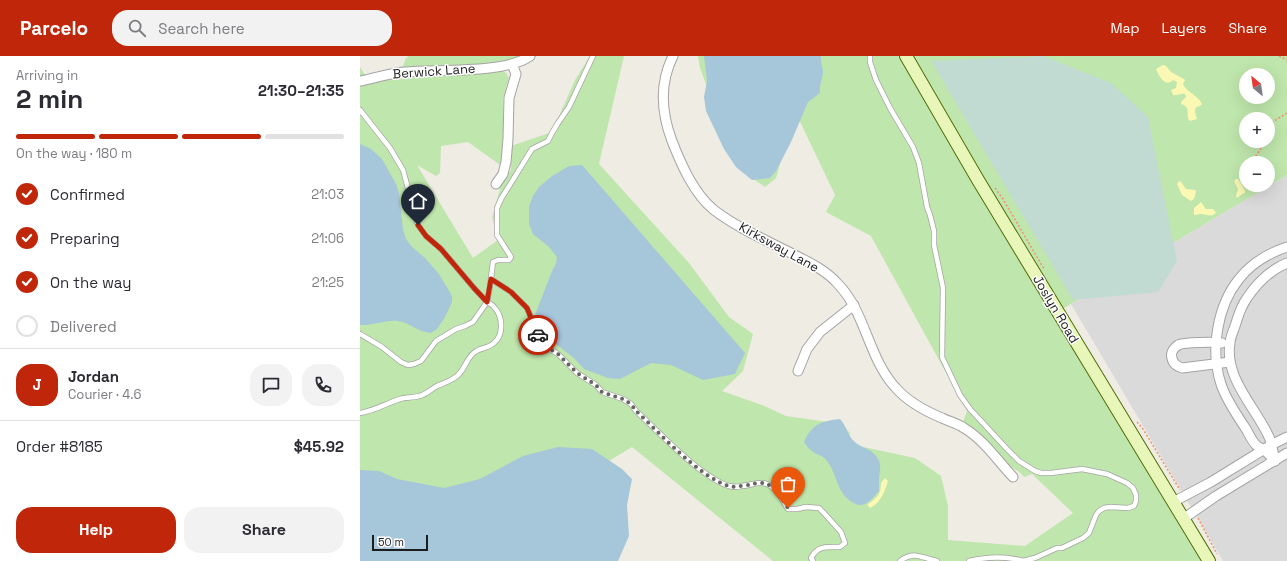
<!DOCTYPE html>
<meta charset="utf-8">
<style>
body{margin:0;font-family:"Space Grotesk",sans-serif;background:#f2f2f3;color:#2b2b33;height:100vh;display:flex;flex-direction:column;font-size:15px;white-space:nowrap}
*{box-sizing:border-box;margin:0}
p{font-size:13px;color:#7c7c81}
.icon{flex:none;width:22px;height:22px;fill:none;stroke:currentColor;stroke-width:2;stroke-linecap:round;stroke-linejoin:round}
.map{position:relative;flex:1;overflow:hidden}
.details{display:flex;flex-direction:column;background:#fff;width:360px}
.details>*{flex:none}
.needle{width:26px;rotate:331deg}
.buttons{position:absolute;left:879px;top:12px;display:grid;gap:8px}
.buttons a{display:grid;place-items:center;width:36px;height:36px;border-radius:50%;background:#fff;box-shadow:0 4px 16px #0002;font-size:20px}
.scale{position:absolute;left:12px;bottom:10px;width:56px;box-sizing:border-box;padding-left:4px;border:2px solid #1d1d1d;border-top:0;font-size:11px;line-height:14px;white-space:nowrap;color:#1d1d1d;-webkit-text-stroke:3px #fff;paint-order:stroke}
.pin{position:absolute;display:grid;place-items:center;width:34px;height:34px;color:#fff;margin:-41px -17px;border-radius:50% 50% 50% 0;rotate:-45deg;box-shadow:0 0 4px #0007}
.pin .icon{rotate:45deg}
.courier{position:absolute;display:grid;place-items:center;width:40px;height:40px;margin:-20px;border:3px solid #c0270a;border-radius:50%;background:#fff;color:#222;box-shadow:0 1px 5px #0007}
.overview em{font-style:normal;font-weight:600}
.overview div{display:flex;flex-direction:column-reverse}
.overview{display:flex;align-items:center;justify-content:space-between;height:68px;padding:0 16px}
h1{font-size:26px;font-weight:600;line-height:30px}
.bar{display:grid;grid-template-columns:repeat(4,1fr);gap:6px 4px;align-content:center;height:48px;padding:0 16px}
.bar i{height:5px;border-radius:3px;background:#e1e1e2}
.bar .selected{background:#c0270a}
.bar p{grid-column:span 4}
.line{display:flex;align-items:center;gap:10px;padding:0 16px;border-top:1px solid #e1e1e2}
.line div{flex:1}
.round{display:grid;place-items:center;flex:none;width:42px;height:42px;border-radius:16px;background:#f2f2f3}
ol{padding:0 16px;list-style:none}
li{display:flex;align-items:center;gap:12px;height:44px}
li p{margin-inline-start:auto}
li .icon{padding:4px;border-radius:50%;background:#c0270a;color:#fff;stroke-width:4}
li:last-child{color:#7c7c81}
li i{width:22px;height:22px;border:2px solid #e1e1e2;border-radius:50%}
.cta{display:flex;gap:8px;margin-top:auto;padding:8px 16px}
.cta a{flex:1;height:46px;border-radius:16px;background:#c0270a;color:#fff;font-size:16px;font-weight:600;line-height:46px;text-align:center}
.cta a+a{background:#f2f2f3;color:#2b2b33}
header{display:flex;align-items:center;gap:24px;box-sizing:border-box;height:56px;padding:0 20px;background:#c0270a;color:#fff}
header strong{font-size:19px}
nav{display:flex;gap:22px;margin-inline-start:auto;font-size:14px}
.search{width:280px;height:36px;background:#f2f2f3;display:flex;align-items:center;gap:10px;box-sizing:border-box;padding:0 14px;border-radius:16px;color:#7c7c81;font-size:15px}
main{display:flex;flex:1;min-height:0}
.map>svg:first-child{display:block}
</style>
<header>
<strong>Parcelo</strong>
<div class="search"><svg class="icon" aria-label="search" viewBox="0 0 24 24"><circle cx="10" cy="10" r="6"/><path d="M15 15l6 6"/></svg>Search here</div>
<nav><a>Map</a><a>Layers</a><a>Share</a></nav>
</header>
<main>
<section class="details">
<div class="overview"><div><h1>2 min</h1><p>Arriving in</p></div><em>21:30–21:35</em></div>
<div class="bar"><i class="selected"></i><i class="selected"></i><i class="selected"></i><i></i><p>On the way · 180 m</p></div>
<ol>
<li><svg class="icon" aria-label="check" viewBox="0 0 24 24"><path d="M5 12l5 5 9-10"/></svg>Confirmed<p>21:03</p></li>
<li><svg class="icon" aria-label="check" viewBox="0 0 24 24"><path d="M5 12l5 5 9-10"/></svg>Preparing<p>21:06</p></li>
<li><svg class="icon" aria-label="check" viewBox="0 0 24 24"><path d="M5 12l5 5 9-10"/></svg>On the way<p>21:25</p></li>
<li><i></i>Delivered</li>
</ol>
<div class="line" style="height:72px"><b class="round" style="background:#c0270a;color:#fff">J</b><div><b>Jordan</b><p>Courier · 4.6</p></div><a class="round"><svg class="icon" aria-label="chat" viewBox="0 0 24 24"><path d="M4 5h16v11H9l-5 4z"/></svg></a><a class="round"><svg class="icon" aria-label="phone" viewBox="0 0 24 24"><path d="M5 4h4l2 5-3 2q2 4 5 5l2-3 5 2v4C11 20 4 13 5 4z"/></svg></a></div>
<div class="line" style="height:52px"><div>Order #8185</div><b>$45.92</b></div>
<div class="cta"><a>Help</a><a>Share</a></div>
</section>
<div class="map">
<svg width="927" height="505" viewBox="0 0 927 505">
<rect width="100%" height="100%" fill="#eeece3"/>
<polygon fill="#dbdada" points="927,119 927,505 863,505 711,248"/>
<path fill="#bfe6ac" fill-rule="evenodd" d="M49,0H177L167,6L142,14L146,17L149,22L143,42V111L108,86L81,90L80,117L76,120L57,109L113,202L138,184L132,161L140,133V128L151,114V90L192,76L215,24L230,0H264L239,108L329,207L369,261L393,278L383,315L362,335L402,349L426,360L482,368L490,377L489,388L555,402L581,420L588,450V484L665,490L713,457L672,418L664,421C658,412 649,412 642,405C637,401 635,394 631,389C623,379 615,372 603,366L607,355L511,180L466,156L475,139L435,55L416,122L405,131L387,119L354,50L340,12L338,0H927V119L694,258L843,504L840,505H413L272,391L229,417L0,505V11L7,22L25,14L43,10L46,2ZM886,19H908V41H886ZM886,63H908V85H886ZM886,107H908V129H886Z"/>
<polygon fill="#c1dbd3" points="683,0 751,27 788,61 817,205 798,236 713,244 571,5"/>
<g fill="#fbf8b4">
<path d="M803,9L806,10L811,16L824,23L825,24L823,28C826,36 837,38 842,48L840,50C832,51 836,58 837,63L830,65C824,58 833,52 821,48V46L826,41L825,38C821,37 817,40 813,39L811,34L816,32L817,26L813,24C805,32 799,20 796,13Z"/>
<polygon points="876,123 878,123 885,135 885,137 882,138 877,142 876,140 878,133 874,125"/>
<polygon points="819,125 821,126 826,133 835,134 836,136 834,143 831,145 822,139 817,128"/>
<path d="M841,146L846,153H853L856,157C850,162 847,158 841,158C838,158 836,159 834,159V152Z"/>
<path d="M525,422L528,425C525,435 520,448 510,452L508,450V448C517,442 521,438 521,427Z"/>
</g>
<g fill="#a6c6da">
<path d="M344,0H461C460,6 463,11 463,17C462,24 459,29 460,37L448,46L431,86L416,115L410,122L392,124L376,111L364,93L346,55L344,41L347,25Z"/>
<path d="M0,88L11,93L22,103L36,128L39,137L43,174L46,183L52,191L65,202L79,218L92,240V246L85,261L77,273L71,277C57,276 51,267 38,265C27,263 12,270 0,269Z"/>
<polygon points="222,109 385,297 375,318 343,324 311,309 291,307 260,323 248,322 224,313 214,302 192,285 175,259 192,215 196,207 197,201 189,191 173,178 169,168 169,150 173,140 179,131 192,120 209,110"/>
<path d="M480,363C487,370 487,380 495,386C499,390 506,392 511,395C525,407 519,412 519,426C519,429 519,432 519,435C511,444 504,454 492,446C476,436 478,419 467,405C463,399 456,399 452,395C449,393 446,389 444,386C452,368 462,365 480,363Z"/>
<polygon points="198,391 232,393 262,413 272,423 267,449 269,480 258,505 0,505 0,414 19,415 37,423 84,432 120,423 163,400"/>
</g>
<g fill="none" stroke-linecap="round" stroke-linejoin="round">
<defs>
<g id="lane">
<polyline points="510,0 510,6 516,24 530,52 553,91 559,107 567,151 570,159 574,175 574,189 583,232 582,301 600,339 610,353 647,393 659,405 675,415 681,417 691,417 722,413 747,418 767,427 773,432 776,439 776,445 774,450 768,452 750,451 744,452 739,455 736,459 729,477 723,482 702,492 697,492 675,502 663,505"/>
<polyline points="0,54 30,92 43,114 58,169 66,180 81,193 114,232 127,246 113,266 105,270 96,273 76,285 61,305 54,308 48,309 41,306 22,291 0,278"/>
<path d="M131,223L151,236L167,252L178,278L186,291L198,298L217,317L236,329L242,336L263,343L271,348L276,355C299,376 340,421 369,430C373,431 378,431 381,430C388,430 393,427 400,427C414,426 421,442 428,453H437L446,451L459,452L463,456L481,476L485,487L480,491C467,491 458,489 451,502L453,505"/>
<path d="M0,357C14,355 27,347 40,343C46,341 53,342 59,340C66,339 71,333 77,330C84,327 91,325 97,320C105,314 106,302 115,296C120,292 129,292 134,287C144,279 143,260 134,251C133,249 129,247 127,246L130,230L133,206L138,204H149L151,201L137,179V152L141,143L172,93L188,85L192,77L198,67L209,51L233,0"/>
<path d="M540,505C554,494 561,502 577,505"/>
<path d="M609,505C626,501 646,500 663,505"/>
</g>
<g id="street">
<path d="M313,0C299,28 301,56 312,85C321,108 334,138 354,154C375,170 401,182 425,194C444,204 464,212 478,228C506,257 508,301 535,331C547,345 565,355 582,362C590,366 597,367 604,372C624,384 637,404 653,421"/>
<path d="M0,25C15,22 30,17 45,16C77,13 145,18 170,0"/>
<polyline points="136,128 143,118 146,106 148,83 149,42 156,18 152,8"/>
<path d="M862,287C854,286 825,286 818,289C814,292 810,297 812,302C813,308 817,310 822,312L870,306"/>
<polyline points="438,315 447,293 460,276 494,249"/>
<path d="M915,405C911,401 908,397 904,394C901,392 898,391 896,389C892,385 889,378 886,373C877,359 866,344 861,328C850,295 857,250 879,223C891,208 909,197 927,191"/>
<path d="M915,405C913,397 912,388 909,381C896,352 864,322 870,287C870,282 873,276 875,270C879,258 880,252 887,242C897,227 910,214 927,207"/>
<polyline points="813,446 851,426 911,389 927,381"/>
<polyline points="823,463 856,440 927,397"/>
</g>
<polyline id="secondary" points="546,0 618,124 849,505"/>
</defs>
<use href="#lane" stroke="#a4a4a4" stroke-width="6"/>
<use href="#street" stroke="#a4a4a4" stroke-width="11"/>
<use href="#secondary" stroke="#536e0a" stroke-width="14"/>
<g stroke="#f29270" stroke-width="1.5" stroke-dasharray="2 2" stroke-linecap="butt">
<polyline points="919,0 927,4"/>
<polyline points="908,74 914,65 927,57"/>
<polyline points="891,107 902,91 904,85"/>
<polyline points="635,132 643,143 684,213"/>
<polyline points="777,366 783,373 820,434"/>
<polyline points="838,462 857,498"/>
</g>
<use href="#lane" stroke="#fff" stroke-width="4.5"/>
<use href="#street" stroke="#fff" stroke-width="9"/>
<use href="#secondary" stroke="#e9f6b9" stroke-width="12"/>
</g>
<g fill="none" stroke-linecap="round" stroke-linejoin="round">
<path stroke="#666562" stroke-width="4" stroke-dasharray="0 7.2" d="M178,279L186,291L198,298L217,317L236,329L242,336L263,343L271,348L276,355C300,377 339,421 369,430C373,431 377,431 381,430C388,430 393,427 399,427C414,426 421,442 428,452"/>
<polyline stroke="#c0270a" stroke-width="5" points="58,169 66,180 81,193 114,232 127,246 131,223 151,236 167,252 178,279"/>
</g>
<g text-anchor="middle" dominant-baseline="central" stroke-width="3" stroke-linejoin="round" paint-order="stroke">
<g font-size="13" fill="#1d1d1d" stroke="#fff">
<text transform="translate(74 15) rotate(-4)">Berwick Lane</text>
<text transform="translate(419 191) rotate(29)">Kirksway Lane</text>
<text transform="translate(696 253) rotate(59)">Joslyn Road</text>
</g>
</g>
</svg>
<div class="buttons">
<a><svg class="needle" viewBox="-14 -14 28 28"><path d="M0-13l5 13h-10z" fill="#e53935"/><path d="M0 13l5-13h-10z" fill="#7c7c81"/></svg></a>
<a>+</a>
<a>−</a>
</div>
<div class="scale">50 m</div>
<div class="pin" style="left:428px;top:452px;background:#ea580c"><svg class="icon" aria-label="bag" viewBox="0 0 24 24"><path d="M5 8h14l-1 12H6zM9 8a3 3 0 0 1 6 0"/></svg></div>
<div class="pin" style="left:58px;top:169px;background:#1f2937"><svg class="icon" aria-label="home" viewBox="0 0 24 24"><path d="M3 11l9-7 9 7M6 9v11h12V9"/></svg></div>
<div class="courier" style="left:178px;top:279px"><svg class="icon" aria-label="car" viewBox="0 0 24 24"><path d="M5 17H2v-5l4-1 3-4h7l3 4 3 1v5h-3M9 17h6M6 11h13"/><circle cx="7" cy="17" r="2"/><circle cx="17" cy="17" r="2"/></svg></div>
</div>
</main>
